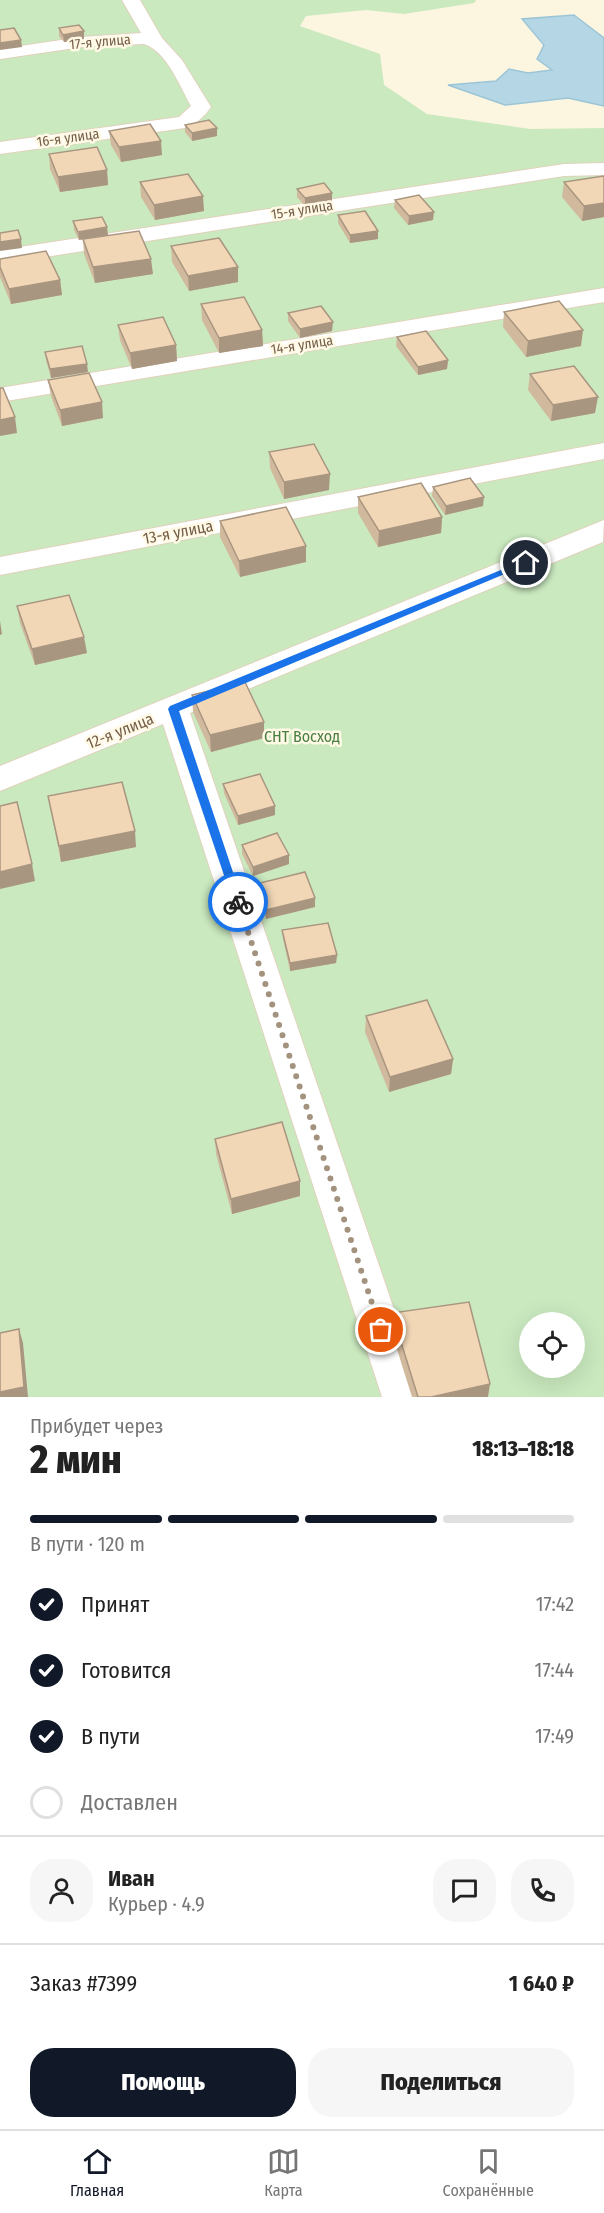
<!DOCTYPE html>
<html lang="ru">
<meta charset="utf-8">
<style>
body{margin:0;font-family:"Fira Sans Condensed",sans-serif;background:#f6f6f6;color:#222;height:100vh;display:flex;flex-direction:column;font-size:22px;white-space:nowrap}
*{box-sizing:border-box;margin:0}
p{font-size:20px;color:#767676}
.icon{flex:none;width:33px;height:33px;fill:none;stroke:currentColor;stroke-width:2;stroke-linecap:round;stroke-linejoin:round}
.map{position:relative;height:1397px;overflow:hidden}
.sheet{display:flex;flex-direction:column;background:#fff;flex:1}
.sheet>*{flex:none}
.fabs{position:absolute;left:519px;top:1312px;display:grid;gap:12px}
.fabs a{display:grid;place-items:center;width:66px;height:66px;border-radius:50%;background:#fff;box-shadow:0 6px 24px #0002;font-size:30px}
.pin{position:absolute;display:grid;place-items:center;width:51px;height:51px;color:#fff;margin:-26px;border:3px solid #fff;border-radius:50%;box-shadow:0 2px 6px #0007}
.courier{position:absolute;display:grid;place-items:center;width:60px;height:60px;margin:-30px;border:4px solid #1a73e8;border-radius:50%;background:#fff;color:#222;box-shadow:0 2px 8px #0007}
.overview em{font-style:normal;font-weight:800}
.overview div{display:flex;flex-direction:column-reverse}
.overview{display:flex;align-items:center;justify-content:space-between;height:102px;padding:0 30px}
h1{font-size:39px;font-weight:800;line-height:45px}
.bar{display:grid;grid-template-columns:repeat(4,1fr);gap:9px 6px;align-content:center;height:72px;padding:0 30px}
.bar i{height:8px;border-radius:4px;background:#e0e0e0}
.bar .selected{background:#111827}
.bar p{grid-column:span 4}
.line{display:flex;align-items:center;gap:15px;padding:0 30px;border-top:2px solid #e0e0e0}
.line div{flex:1}
.round{display:grid;place-items:center;flex:none;width:63px;height:63px;border-radius:24px;background:#f6f6f6}
ol{padding:0 30px;list-style:none}
li{display:flex;align-items:center;gap:18px;height:66px}
li p{margin-inline-start:auto}
li .icon{padding:6px;border-radius:50%;background:#111827;color:#fff;stroke-width:4}
li:last-child{color:#767676}
li i{width:33px;height:33px;border:3px solid #e0e0e0;border-radius:50%}
.button{display:flex;gap:12px;margin-top:auto;padding:12px 30px}
.button a{flex:1;height:69px;border-radius:24px;background:#111827;color:#fff;font-size:24px;font-weight:800;line-height:69px;text-align:center}
.button a+a{background:#f6f6f6;color:#222}
.dock{display:flex;justify-content:space-around;align-items:center;height:84px;border-top:2px solid #e0e0e0;background:#fff;font-size:16px;color:#767676}
.dock a{display:grid;justify-items:center;gap:3px}
.dock .selected{color:#111827}
.map>svg:first-child{display:block}
</style>
<div class="map">
<svg width="604" height="1397" viewBox="0 0 604 1397">
<rect width="100%" height="100%" fill="#fcf5e0"/>
<path fill="#cae9bf" fill-rule="evenodd" d="M0,0H476L474,3L404,14L366,10L306,16L300,26L380,54L384,85L427,114L530,129L604,128V1397H0ZM530,1323H574V1368H530Z"/>
<polygon fill="#b5d7e5" stroke="#9bc5d7" stroke-width="1.5" points="574,15 604,38 604,106 568,98 505,105 448,85 496,81 509,69 528,73 552,70 537,59 544,45 522,19"/>
<g fill="none" stroke-linecap="round" stroke-linejoin="round">
<defs>
<g id="minor">
<path d="M122,0H140L162,38L182,60L211,107C205,116 195,125 185,128L0,154V142L179,117L191,106C180,87 167,51 144,44L82,47L0,59V49L82,37L141,33Z"/>
<polygon points="604,163 604,175 564,176 0,264 0,250 564,164"/>
<polygon points="604,288 604,302 0,402 0,388"/>
<polygon points="604,443 604,459 0,575 0,557"/>
<polygon points="604,520 603,542 190,713 424,1397 382,1397 163,724 0,791 0,766"/>
</g>
</defs>
<use href="#minor" stroke="#e0d2bc" stroke-width="2"/>
<use href="#minor" fill="#fff" fill-rule="evenodd"/>
</g>
<g fill="#d0b99d">
<polygon points="59,28 84,31 84,39 64,42 59,36"/>
<polygon points="185,125 217,128 217,136 192,141 185,132"/>
<polygon points="109,131 162,155 121,162 111,145"/>
<polygon points="49,154 107,170 108,185 60,192 50,169"/>
<polygon points="604,176 604,217 582,221 562,197 564,182"/>
<polygon points="140,182 204,211 155,220 141,197"/>
<polygon points="297,189 332,193 332,201 305,206 297,197"/>
<polygon points="395,200 433,220 408,225 394,208"/>
<polygon points="338,215 378,231 378,239 350,243 338,223"/>
<polygon points="73,221 108,235 153,274 95,283 84,254 83,239 79,240 74,230"/>
<polygon points="171,246 238,282 189,291 172,262"/>
<polygon points="0,259 60,280 62,295 11,304 0,277"/>
<polygon points="201,304 262,330 263,346 219,353 202,320"/>
<polygon points="504,312 581,346 526,357 503,327"/>
<polygon points="288,313 332,331 300,338 288,321"/>
<polygon points="118,325 176,345 177,361 132,369 120,340"/>
<polygon points="397,337 448,360 447,369 418,375 396,346"/>
<polygon points="45,352 88,372 51,378 46,360"/>
<polygon points="530,374 595,413 551,421 528,390"/>
<polygon points="48,380 103,418 62,426 51,396"/>
<polygon points="269,452 329,490 284,499 270,468"/>
<polygon points="433,487 483,506 445,515 432,496"/>
<polygon points="358,497 442,517 441,533 378,547 358,513"/>
<polygon points="220,521 306,562 240,577 220,537"/>
<polygon points="17,606 87,653 35,665 20,623"/>
<polygon points="192,695 264,738 211,752 193,712"/>
<polygon points="223,784 275,815 238,825 224,793"/>
<polygon points="48,796 136,847 61,862"/>
<polygon points="242,845 289,855 289,864 253,876 242,854"/>
<polygon points="256,884 315,898 315,907 266,919 257,892"/>
<polygon points="282,930 337,955 336,963 290,971 283,939"/>
<polygon points="366,1016 453,1059 451,1074 389,1092 365,1032"/>
<polygon points="215,1139 300,1196 232,1214 216,1154"/>
<polygon points="392,1313 488,1397 412,1397 390,1327"/>
</g>
<g fill="#a99680">
<polygon points="84,31 84,39 64,42 63,35"/>
<polygon points="21,40 22,47 0,50 0,43"/>
<polygon points="217,128 217,136 192,141 192,133"/>
<polygon points="161,141 162,155 121,162 119,147"/>
<polygon points="107,170 108,185 60,192 58,177"/>
<polygon points="332,193 332,201 305,206 305,198"/>
<polygon points="203,196 204,211 155,220 154,205"/>
<polygon points="604,203 604,217 582,221 584,206"/>
<polygon points="434,212 433,220 408,225 409,216"/>
<polygon points="107,227 108,235 79,240 78,232"/>
<polygon points="378,231 378,239 350,243 350,235"/>
<polygon points="21,239 22,248 0,251 0,242"/>
<polygon points="151,259 153,274 95,283 93,267"/>
<polygon points="238,267 238,282 189,291 188,276"/>
<polygon points="60,280 62,295 11,304 9,289"/>
<polygon points="333,322 332,331 300,338 300,329"/>
<polygon points="262,330 263,346 219,353 219,338"/>
<polygon points="583,330 581,346 526,357 528,341"/>
<polygon points="176,345 177,361 132,369 130,353"/>
<polygon points="448,360 447,369 418,375 418,367"/>
<polygon points="87,364 88,372 51,378 50,369"/>
<polygon points="598,397 595,413 551,421 553,405"/>
<polygon points="102,402 103,418 62,426 60,410"/>
<polygon points="15,417 17,433 0,436 0,420"/>
<polygon points="330,474 329,490 284,499 284,482"/>
<polygon points="484,497 483,506 445,515 446,506"/>
<polygon points="442,517 441,533 378,547 379,531"/>
<polygon points="306,546 306,562 240,577 239,561"/>
<polygon points="0,621 2,634 0,635"/>
<polygon points="84,637 87,653 35,665 32,649"/>
<polygon points="264,722 264,738 211,752 210,735"/>
<polygon points="275,806 275,815 238,825 238,816"/>
<polygon points="135,831 136,847 61,862 59,846"/>
<polygon points="289,855 289,864 253,876 253,867"/>
<polygon points="32,864 35,881 0,889 0,872"/>
<polygon points="315,898 315,907 266,919 266,910"/>
<polygon points="337,955 336,963 290,971 290,963"/>
<polygon points="453,1059 451,1074 389,1092 390,1077"/>
<polygon points="300,1181 300,1196 232,1214 231,1199"/>
<polygon points="19,1329 23,1343 28,1397 0,1397 0,1392"/>
<polygon points="490,1384 488,1397 431,1397"/>
</g>
<g fill="#f2d7b7" stroke="#a99680" stroke-width="1.5">
<polygon points="79,25 84,31 63,35 59,28"/>
<polygon points="14,28 21,40 0,43 0,30"/>
<polygon points="209,120 217,128 192,133 185,125"/>
<polygon points="150,124 161,141 119,147 109,131"/>
<polygon points="97,147 107,170 58,177 49,154"/>
<polygon points="188,174 203,196 154,205 140,182"/>
<polygon points="604,176 604,203 584,206 564,182"/>
<polygon points="324,183 332,193 305,198 297,189"/>
<polygon points="419,195 434,212 409,216 395,200"/>
<polygon points="365,211 378,231 350,235 338,215"/>
<polygon points="102,217 107,227 78,232 73,221"/>
<polygon points="18,230 21,239 0,242 0,233"/>
<polygon points="139,231 151,259 93,267 83,239"/>
<polygon points="219,238 238,267 188,276 171,246"/>
<polygon points="46,251 60,280 9,289 0,267 0,259"/>
<polygon points="244,297 262,330 219,338 201,304"/>
<polygon points="559,301 583,330 528,341 504,312"/>
<polygon points="321,306 333,322 300,329 288,313"/>
<polygon points="163,317 176,345 130,353 118,325"/>
<polygon points="426,331 448,360 418,367 397,337"/>
<polygon points="82,346 87,364 50,369 45,352"/>
<polygon points="574,366 598,397 553,405 530,374"/>
<polygon points="89,373 102,402 60,410 48,380"/>
<polygon points="0,388 3,388 15,417 0,420"/>
<polygon points="314,444 330,474 284,482 269,452"/>
<polygon points="470,478 484,497 446,506 433,487"/>
<polygon points="421,483 442,517 379,531 358,497"/>
<polygon points="286,507 306,546 239,561 220,521"/>
<polygon points="69,595 84,637 32,649 17,606"/>
<polygon points="245,682 264,722 210,735 192,695"/>
<polygon points="260,774 275,806 238,816 223,784"/>
<polygon points="122,782 135,831 59,846 48,796"/>
<polygon points="17,802 32,864 0,872 0,806"/>
<polygon points="277,833 289,855 253,867 242,845"/>
<polygon points="305,872 315,898 266,910 256,884"/>
<polygon points="328,923 337,955 290,963 282,930"/>
<polygon points="427,1000 453,1059 390,1077 366,1016"/>
<polygon points="282,1122 300,1181 231,1199 215,1139"/>
<polygon points="469,1302 490,1384 431,1397 418,1397 392,1313"/>
<polygon points="19,1329 24,1387 0,1392 0,1333"/>
</g>
<polygon fill="#1a73e8" points="523,561 531,563 179,711 243,902 242,905 234,905 168,709 170,706"/>
<g fill="none" stroke-linecap="round" stroke-linejoin="round">
<polyline stroke="#a3927d" stroke-width="6" stroke-dasharray="0 10.8" points="238,902 381,1330"/>
</g>
<g text-anchor="middle" dominant-baseline="central" stroke-width="5" stroke-linejoin="round" paint-order="stroke">
<g font-size="14" fill="#735d47" stroke="#fff9e6">
<text transform="translate(100 42) rotate(-5)">17-я улица</text>
<text transform="translate(68 138) rotate(-8)">16-я улица</text>
<text transform="translate(302 210) rotate(-9)">15-я улица</text>
<text transform="translate(302 345) rotate(-9)">14-я улица</text>
</g>
<g font-size="16" fill="#735d47" stroke="#fff9e6">
<text transform="translate(178 532) rotate(-11)">13-я улица</text>
<text transform="translate(120 731) rotate(-22)">12-я улица</text>
</g>
<g font-size="16" fill="#4b7f42" stroke="#fff9e6">
<text x="302" y="736">СНТ Восход</text>
</g>
</g>
</svg>
<div class="fabs">
<a><svg class="icon" aria-label="locate" viewBox="0 0 24 24"><circle cx="12" cy="12" r="6"/><path d="M12 2v4M12 18v4M2 12h4M18 12h4"/></svg></a>
</div>
<div class="pin" style="left:381px;top:1330px;background:#ea580c"><svg class="icon" aria-label="bag" viewBox="0 0 24 24"><path d="M5 8h14l-1 12H6zM9 8a3 3 0 0 1 6 0"/></svg></div>
<div class="pin" style="left:526px;top:563px;background:#1f2937"><svg class="icon" aria-label="home" viewBox="0 0 24 24"><path d="M3 11l9-7 9 7M6 9v11h12V9"/></svg></div>
<div class="courier" style="left:238px;top:902px"><svg class="icon" aria-label="bike" viewBox="0 0 24 24"><circle cx="6" cy="16" r="4"/><circle cx="18" cy="16" r="4"/><path d="M6 16l4-8h5l3 8M10 8l3 8H6M13 5h3"/></svg></div>
</div>
<section class="sheet">
<div class="overview"><div><h1>2 мин</h1><p>Прибудет через</p></div><em>18:13–18:18</em></div>
<div class="bar"><i class="selected"></i><i class="selected"></i><i class="selected"></i><i></i><p>В пути · 120 m</p></div>
<ol>
<li><svg class="icon" aria-label="check" viewBox="0 0 24 24"><path d="M5 12l5 5 9-10"/></svg>Принят<p>17:42</p></li>
<li><svg class="icon" aria-label="check" viewBox="0 0 24 24"><path d="M5 12l5 5 9-10"/></svg>Готовится<p>17:44</p></li>
<li><svg class="icon" aria-label="check" viewBox="0 0 24 24"><path d="M5 12l5 5 9-10"/></svg>В пути<p>17:49</p></li>
<li><i></i>Доставлен</li>
</ol>
<div class="line" style="height:108px"><a class="round"><svg class="icon" aria-label="person" viewBox="0 0 24 24"><circle cx="12" cy="8" r="4"/><path d="M4 21q1-7 8-7t8 7"/></svg></a><div><b>Иван</b><p>Курьер · 4.9</p></div><a class="round"><svg class="icon" aria-label="chat" viewBox="0 0 24 24"><path d="M4 5h16v11H9l-5 4z"/></svg></a><a class="round"><svg class="icon" aria-label="phone" viewBox="0 0 24 24"><path d="M5 4h4l2 5-3 2q2 4 5 5l2-3 5 2v4C11 20 4 13 5 4z"/></svg></a></div>
<div class="line" style="height:78px"><div>Заказ #7399</div><b>1 640 ₽</b></div>
<div class="button"><a>Помощь</a><a>Поделиться</a></div>
</section>
<nav class="dock">
<a class="selected"><svg class="icon" aria-label="home" viewBox="0 0 24 24"><path d="M3 11l9-7 9 7M6 9v11h12V9"/></svg>Главная</a>
<a><svg class="icon" aria-label="map" viewBox="0 0 24 24"><path d="M3 6l6-2 6 2 6-2v14l-6 2-6-2-6 2zM9 4v14M15 6v14"/></svg>Карта</a>
<a><svg class="icon" aria-label="saved" viewBox="0 0 24 24"><path d="M7 4h10v16l-5-4-5 4z"/></svg>Сохранённые</a>
</nav>
